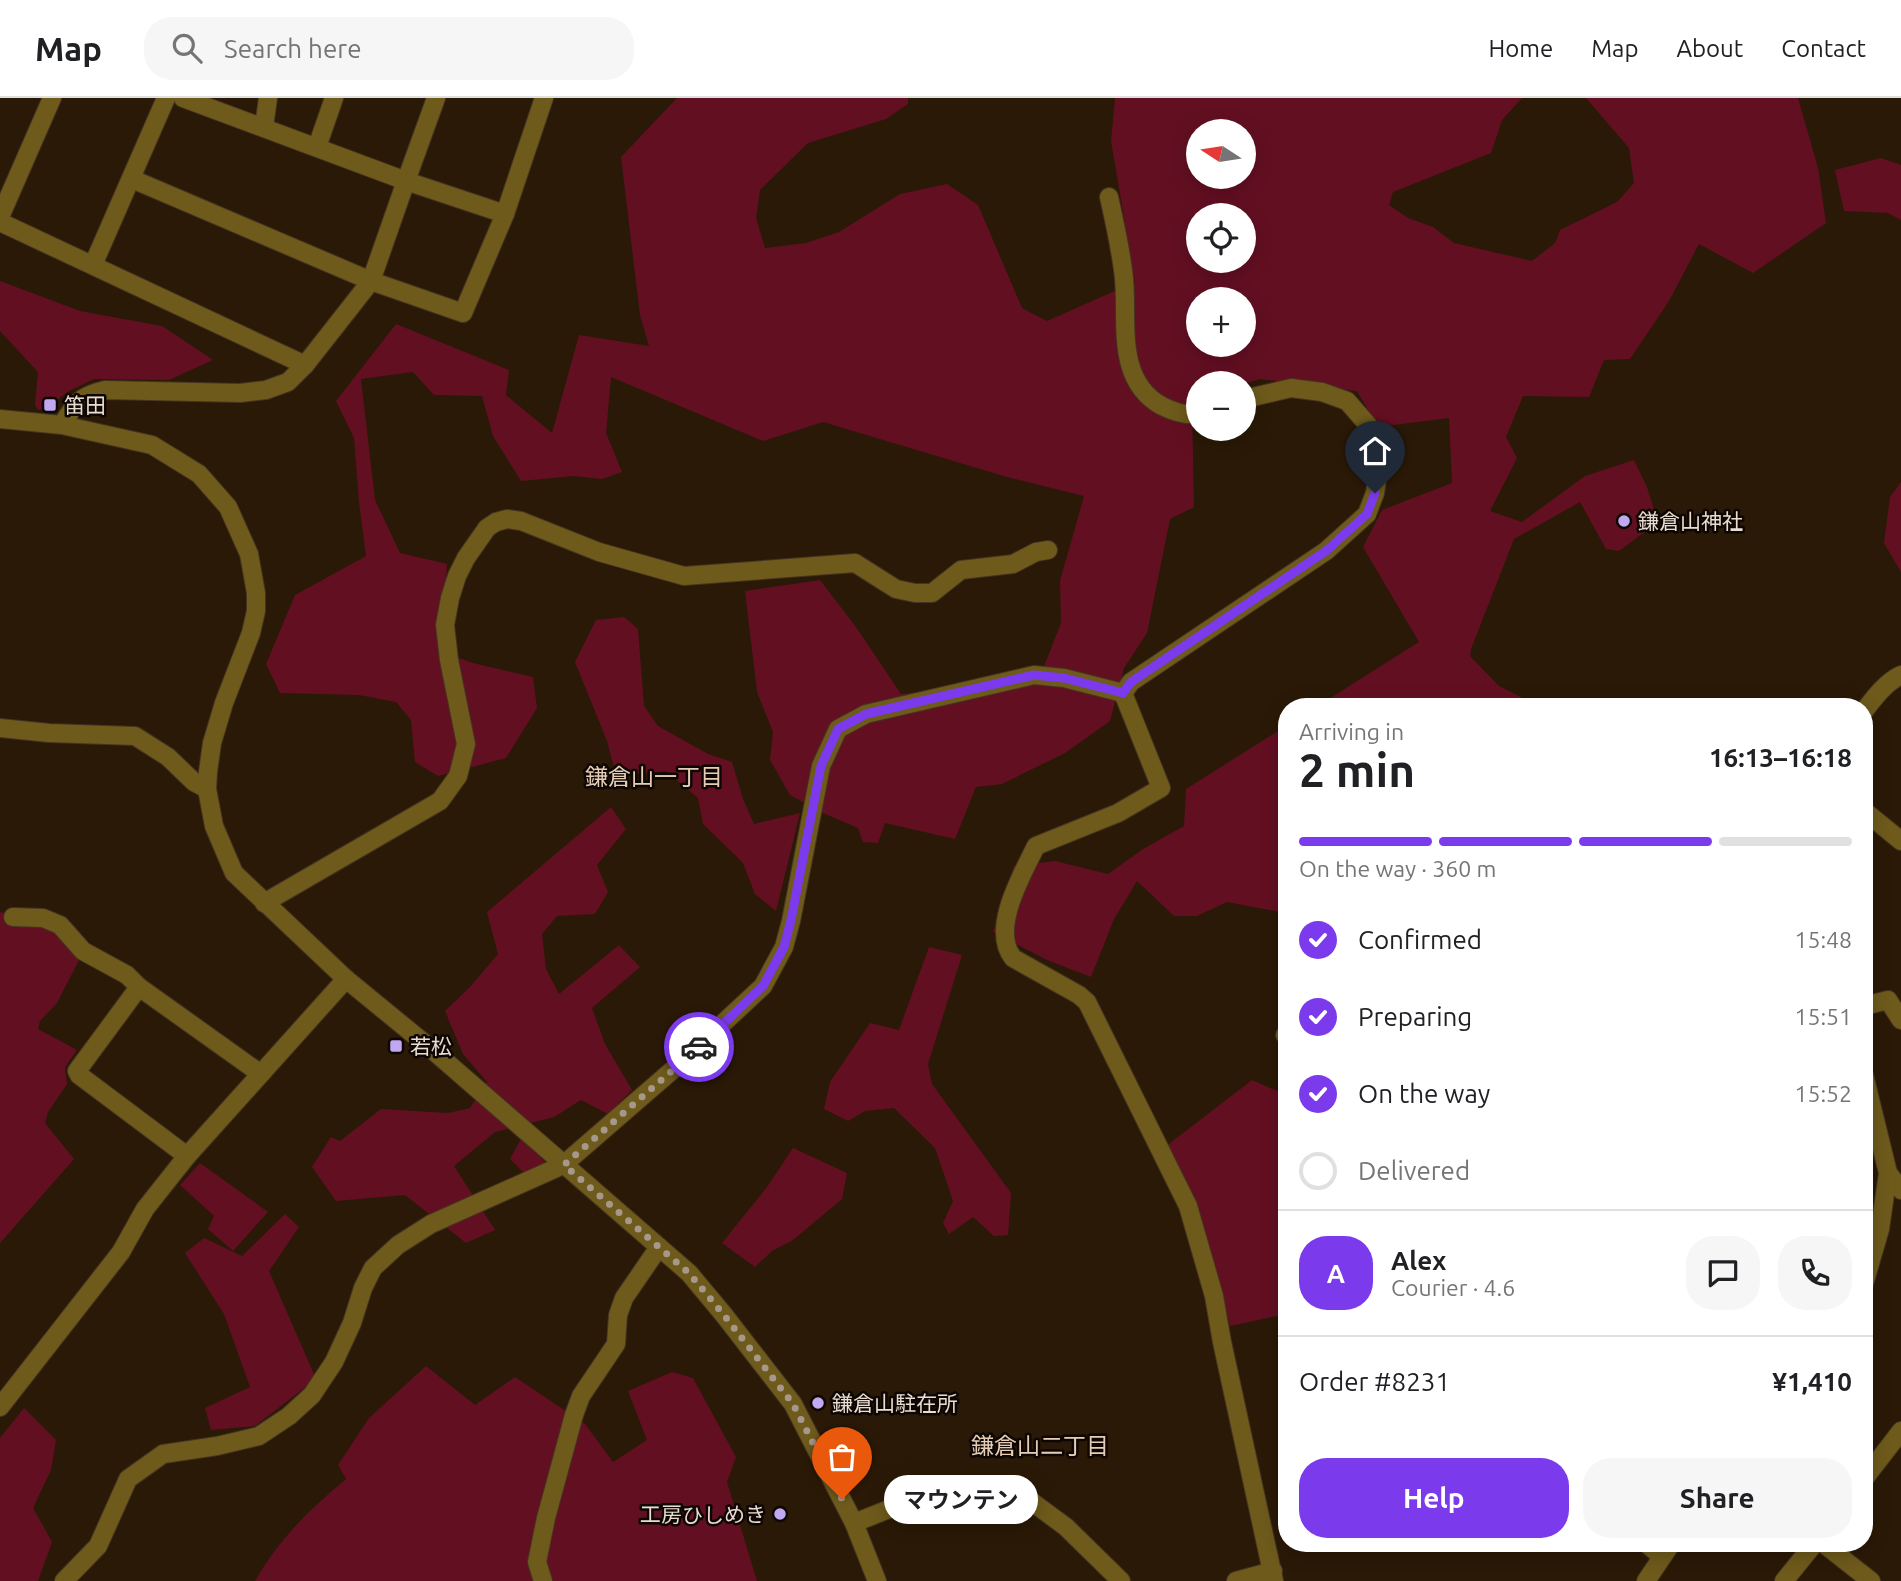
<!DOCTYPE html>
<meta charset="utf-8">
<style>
body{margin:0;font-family:Ubuntu,"Noto Sans JP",sans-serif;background:#f6f6f6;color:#202124;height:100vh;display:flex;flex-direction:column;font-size:26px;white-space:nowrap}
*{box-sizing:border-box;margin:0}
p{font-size:23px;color:#757577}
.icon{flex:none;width:38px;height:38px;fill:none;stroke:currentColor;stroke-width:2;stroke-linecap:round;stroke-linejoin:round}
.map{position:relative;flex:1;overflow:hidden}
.panel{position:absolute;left:1278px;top:600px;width:595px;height:854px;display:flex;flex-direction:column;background:#fff;border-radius:28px;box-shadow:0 4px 18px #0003}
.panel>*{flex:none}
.needle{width:46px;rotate:282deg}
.controls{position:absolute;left:1186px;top:21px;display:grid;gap:14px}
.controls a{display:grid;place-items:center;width:70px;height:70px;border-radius:50%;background:#fff;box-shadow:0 4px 18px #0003;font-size:35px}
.pin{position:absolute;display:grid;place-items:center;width:60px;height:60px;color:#fff;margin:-72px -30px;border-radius:50% 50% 50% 0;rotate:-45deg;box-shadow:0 0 7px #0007}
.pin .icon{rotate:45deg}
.courier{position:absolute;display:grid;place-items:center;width:70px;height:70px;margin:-35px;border:5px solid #7c3aed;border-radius:50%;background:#fff;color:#222;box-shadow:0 2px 9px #0007}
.bubble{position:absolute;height:49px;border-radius:24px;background:#fff;box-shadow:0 4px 18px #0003;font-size:23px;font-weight:700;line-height:49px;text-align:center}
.overview em{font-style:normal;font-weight:700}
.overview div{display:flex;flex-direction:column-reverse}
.overview{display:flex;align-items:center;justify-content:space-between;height:119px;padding:0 21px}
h1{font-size:46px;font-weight:700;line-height:52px}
.bar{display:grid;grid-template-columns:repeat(4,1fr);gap:10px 7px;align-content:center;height:84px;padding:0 21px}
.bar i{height:9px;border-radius:5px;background:#e0e0e0}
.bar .current{background:#7c3aed}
.bar p{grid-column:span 4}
.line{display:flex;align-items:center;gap:18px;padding:0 21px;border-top:2px solid #e0e0e0}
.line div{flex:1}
.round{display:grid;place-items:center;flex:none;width:74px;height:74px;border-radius:28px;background:#f6f6f6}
ol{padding:0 21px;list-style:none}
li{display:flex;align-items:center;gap:21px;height:77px}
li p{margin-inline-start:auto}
li .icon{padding:7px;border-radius:50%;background:#7c3aed;color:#fff;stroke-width:4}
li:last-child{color:#757577}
li i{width:38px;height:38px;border:4px solid #e0e0e0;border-radius:50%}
.action{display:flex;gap:14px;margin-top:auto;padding:14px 21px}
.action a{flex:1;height:80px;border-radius:28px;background:#7c3aed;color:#fff;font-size:28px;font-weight:700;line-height:80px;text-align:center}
.action a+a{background:#f6f6f6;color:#202124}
header{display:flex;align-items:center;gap:42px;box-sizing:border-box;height:98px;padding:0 35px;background:#fff;border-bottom:2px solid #e0e0e0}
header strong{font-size:33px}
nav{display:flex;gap:38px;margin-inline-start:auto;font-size:24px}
.search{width:490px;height:63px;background:#f6f6f6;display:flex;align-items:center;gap:18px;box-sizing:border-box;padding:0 24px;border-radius:28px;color:#757577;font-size:26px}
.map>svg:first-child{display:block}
</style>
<header>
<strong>Map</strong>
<div class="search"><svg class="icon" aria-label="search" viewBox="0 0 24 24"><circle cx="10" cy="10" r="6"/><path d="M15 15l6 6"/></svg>Search here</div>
<nav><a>Home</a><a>Map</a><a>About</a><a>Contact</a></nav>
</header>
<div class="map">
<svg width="1901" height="1483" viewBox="0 0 1901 1483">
<rect width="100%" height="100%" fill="#2a1906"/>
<g fill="#630f22" fill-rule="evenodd">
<path d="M677,0H908V6L886,21L808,45L760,92L756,120L765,150L806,145L839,134L900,96L947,86L978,107L1022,210L1047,223L1135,184L1111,43L1115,0H1522L1502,22L1491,55L1393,94L1389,107L1408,120L1433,129L1454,145L1532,163L1555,145L1560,132L1617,104L1634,85L1629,50L1586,0H1798L1818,70L1826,125L1753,175L1699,146L1669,203L1630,261L1604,262L1589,299L1523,298L1506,339L1517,360L1490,413L1522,424L1585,378L1634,362L1647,389L1658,424L1619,453L1606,451L1580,404L1514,441L1471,551L1470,558L1499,588L1541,609H1316L1419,544L1363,449L1382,412L1452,385L1449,320L1378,329L1357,293L1260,281L1244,286L1199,285V302L1192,305L1194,409L1170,421L1147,535L1124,570L1110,623L1065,655L1002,686L976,689L955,741L885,725L878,745L863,744L858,730L821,714L790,697L770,662L773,634L757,594L745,493L820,482L856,529L901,596L1037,586L1061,525L1060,483L1084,398L1007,379L823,324L763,343L611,279L606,335L622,374L602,381L574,378L521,383L493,338L482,298L434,297L413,274L361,281L375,402L400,455L447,466L442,541L459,560L473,565L533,579L537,610L506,660L438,678L415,664L411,622L396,604L359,597L280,595L266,566L295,497L366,458L359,404L354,340L336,303L396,226L509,272L506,297L552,335L579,237L649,248L640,217L621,59ZM1199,33H1244V79H1199ZM1199,117H1244V163H1199ZM1199,201H1244V247H1199Z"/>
<polygon points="1881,60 1901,67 1901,122 1888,115 1844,113 1835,72"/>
<polygon points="0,183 80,213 162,228 213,262 169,282 94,281 69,293 46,310 38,312 35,307 38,274 0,233"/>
<polygon points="1901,384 1901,474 1884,445 1890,399"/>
<polygon points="624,519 638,531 644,608 658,628 708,656 732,664 743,701 754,726 800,715 776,813 755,796 743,765 703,726 698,700 666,673 630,677 613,666 607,643 575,564 596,522"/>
<polygon points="1286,628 1286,815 1227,804 1197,818 1174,818 1137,783 1114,821 1091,879 1047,862 993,834 1014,768 1055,763 1108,776 1143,751 1184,728 1186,691"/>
<polygon points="611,709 626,731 597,767 608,794 595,816 557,818 542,836 546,871 559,896 619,847 640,869 592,910 605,946 632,992 608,1016 581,1002 554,1019 495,1034 454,1068 495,1132 466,1145 405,1097 336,1103 312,1069 331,1039 340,1043 381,1011 448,1015 470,1010 487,984 463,956 445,913 470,889 498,856 487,814"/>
<polygon points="0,814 55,826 57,839 80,860 57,905 40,923 38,931 77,952 65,969 67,986 48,1014 45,1025 74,1061 0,1145"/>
<polygon points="929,849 962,857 928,966 932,986 1011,1095 1008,1137 994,1138 973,1119 949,1136 943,1125 953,1103 935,1050 894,1010 865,1013 848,1023 824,1011 830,984 870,925 899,932"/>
<polygon points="1252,982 1286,997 1286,1216 1230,1228 1224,1202 1193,1103 1165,1049"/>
<polygon points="521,1041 545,1064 526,1077 510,1061"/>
<polygon points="793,1050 847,1075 842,1101 793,1142 772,1153 755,1169 722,1145 767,1089"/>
<polygon points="200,1065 268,1114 233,1153 208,1131 214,1118 180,1087"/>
<polygon points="285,1116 299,1129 269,1173 316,1281 255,1328 211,1332 205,1310 250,1289 224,1216 185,1155 204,1140 242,1158"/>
<path d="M426,1268L475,1307L515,1279L585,1326L613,1364L647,1342L628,1293L672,1274L693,1280L736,1359L727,1384L757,1483H255C280,1440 308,1413 346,1381L338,1367L369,1320Z"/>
<polygon points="24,1310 56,1342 51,1372 33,1410 52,1444 38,1483 0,1483 0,1340"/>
</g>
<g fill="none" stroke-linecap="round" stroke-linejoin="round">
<defs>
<g id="minor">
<polyline points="264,29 268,0"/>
<polyline points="317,49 334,0"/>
<polyline points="132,81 371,183 463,215 505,116 544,0"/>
<polyline points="406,83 436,0"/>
<path d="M1109,99C1115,126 1121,152 1124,180C1128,224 1115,282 1162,308C1174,314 1186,318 1199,316"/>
<polyline points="0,119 52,0"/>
<polyline points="0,124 305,267"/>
<polyline points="93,167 166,0"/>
<path d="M1123,595L1161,690L1118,715L1036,748C1022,777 990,831 1013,860L1079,897L1087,904L1188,1108L1214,1198L1222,1244L1274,1483"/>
<polyline points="1123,595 1131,584 1326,453 1367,416 1375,395 1378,375 1376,353 1368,327 1347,303 1322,294 1291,290 1244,301"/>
<path d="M1864,613C1874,600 1886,584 1901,577"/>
<polyline points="0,630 49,635 135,638 168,659 194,684 207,691"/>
<polyline points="1868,716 1901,743"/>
<polyline points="264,805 440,703 458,678 466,646 449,562 445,527 450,500 457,478 466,460 487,430 496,424 507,421 521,423 599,454 684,478 855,465 896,491 915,495 932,495 961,472 1013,466 1036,454 1048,452"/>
<polyline points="13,819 43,820 60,827 83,853 127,877 139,889"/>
<polyline points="1864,908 1888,902 1901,922"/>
<polyline points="1285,937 1286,938"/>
<polyline points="261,976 139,889 77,973 79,977 187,1058 346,881"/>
<polyline points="1888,1075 1901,1092"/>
<polyline points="0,1309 121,1154 145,1111 187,1058"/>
<polyline points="1864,1381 1901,1333"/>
<polyline points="854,1425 889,1411 943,1395 994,1388 1020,1395 1066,1429 1121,1483"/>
<polyline points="1647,1446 1661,1458"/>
<polyline points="1824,1446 1871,1483"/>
<polyline points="64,1483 98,1448 128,1381 163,1356 217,1348 259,1338 289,1318 312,1297 334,1264 352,1225 363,1190 373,1170 398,1147 431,1126 563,1067 676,969 763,888 784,849 791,823 821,668 838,631 866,616 1034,577 1064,580 1123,595"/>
<polyline points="543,1483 537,1464 546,1420 574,1317 581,1298 616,1246 618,1217 624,1200 659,1149"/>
<polyline points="1236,1483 1273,1473"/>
<polyline points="1784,1483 1814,1446"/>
</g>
<g id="tertiary">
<polyline points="183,0 406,83 505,116"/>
<polyline points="0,321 62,327 152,347 199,376 228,409 249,456 256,495 256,513 251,535 224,605 212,645 208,674 207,691 214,728 234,775 346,881 429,949 689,1175 724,1217 793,1306 854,1425 877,1483"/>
<path d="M62,327C75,305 80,298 105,292L240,295L266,292L288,284L305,267L371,183L406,83"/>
<polyline points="1864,977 1888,1075 1880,1131 1864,1186"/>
<polyline points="1646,1483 1671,1446"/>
</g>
</defs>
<use href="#minor" stroke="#453422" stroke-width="20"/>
<use href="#tertiary" stroke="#453422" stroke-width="20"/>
<use href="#minor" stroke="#6e5a1b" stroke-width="18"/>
<use href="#tertiary" stroke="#6e5a1b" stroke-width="18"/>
</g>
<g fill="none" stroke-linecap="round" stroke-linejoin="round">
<polyline stroke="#a6988a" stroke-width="7" stroke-dasharray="0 12.6" points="699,949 564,1067 689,1175 724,1217 793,1306 842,1401"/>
<polyline stroke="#7c3aed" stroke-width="9" points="699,949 763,888 784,849 791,822 821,668 838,631 866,616 1034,577 1064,580 1123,595 1131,584 1326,453 1367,416 1375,395"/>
</g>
<g fill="#c0a8f3" stroke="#0d0602" stroke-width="2.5">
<rect x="43" y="300" width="14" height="14" rx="3.5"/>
<circle cx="1624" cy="423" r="7"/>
<rect x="389" y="941" width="14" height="14" rx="3.5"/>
<circle cx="818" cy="1305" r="7"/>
<circle cx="780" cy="1416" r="7"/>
</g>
<g text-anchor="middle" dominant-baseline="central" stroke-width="5" stroke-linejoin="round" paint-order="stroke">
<g font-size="21" fill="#e9dcd1" stroke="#0d0602" text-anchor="start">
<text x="64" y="307">笛田</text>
<text x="1638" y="423">鎌倉山神社</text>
<text x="410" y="948">若松</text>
<text x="832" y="1305">鎌倉山駐在所</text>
<text x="766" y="1416" text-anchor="end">工房ひしめき</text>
</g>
<g font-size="23" fill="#e4ccb5" stroke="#0d0602">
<text x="654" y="678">鎌倉山一丁目</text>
<text x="1040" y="1347">鎌倉山二丁目</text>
</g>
</g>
</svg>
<div class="controls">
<a><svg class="needle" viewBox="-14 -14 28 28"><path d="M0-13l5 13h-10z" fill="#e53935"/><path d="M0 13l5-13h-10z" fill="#757577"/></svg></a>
<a><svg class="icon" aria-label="locate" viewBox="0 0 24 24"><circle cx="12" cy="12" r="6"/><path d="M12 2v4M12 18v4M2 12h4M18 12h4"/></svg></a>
<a>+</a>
<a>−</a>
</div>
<div class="pin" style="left:842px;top:1401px;background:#ea580c"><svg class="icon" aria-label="bag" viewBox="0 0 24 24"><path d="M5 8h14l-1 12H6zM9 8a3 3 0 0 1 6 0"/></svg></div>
<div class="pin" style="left:1375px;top:395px;background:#1f2937"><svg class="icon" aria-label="home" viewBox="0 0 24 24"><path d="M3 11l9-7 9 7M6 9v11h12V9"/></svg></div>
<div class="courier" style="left:699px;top:949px"><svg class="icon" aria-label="car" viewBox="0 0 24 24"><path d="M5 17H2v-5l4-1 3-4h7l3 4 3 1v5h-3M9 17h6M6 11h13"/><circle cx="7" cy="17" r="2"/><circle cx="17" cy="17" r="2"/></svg></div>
<div class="bubble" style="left:884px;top:1377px;width:154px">マウンテン</div>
<section class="panel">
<div class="overview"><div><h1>2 min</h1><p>Arriving in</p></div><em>16:13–16:18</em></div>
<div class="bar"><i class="current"></i><i class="current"></i><i class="current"></i><i></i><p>On the way · 360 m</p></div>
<ol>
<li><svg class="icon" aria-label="check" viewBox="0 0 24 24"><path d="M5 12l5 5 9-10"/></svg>Confirmed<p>15:48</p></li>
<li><svg class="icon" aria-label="check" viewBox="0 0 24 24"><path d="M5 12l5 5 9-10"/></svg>Preparing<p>15:51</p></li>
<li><svg class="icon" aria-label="check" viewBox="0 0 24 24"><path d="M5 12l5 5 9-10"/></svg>On the way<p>15:52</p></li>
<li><i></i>Delivered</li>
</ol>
<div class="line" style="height:126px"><b class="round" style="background:#7c3aed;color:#fff">A</b><div><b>Alex</b><p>Courier · 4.6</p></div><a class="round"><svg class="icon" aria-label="chat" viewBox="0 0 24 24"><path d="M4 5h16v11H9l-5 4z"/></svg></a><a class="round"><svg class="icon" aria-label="phone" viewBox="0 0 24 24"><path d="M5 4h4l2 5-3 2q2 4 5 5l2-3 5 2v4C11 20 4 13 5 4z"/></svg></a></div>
<div class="line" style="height:91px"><div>Order #8231</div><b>¥1,410</b></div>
<div class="action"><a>Help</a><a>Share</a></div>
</section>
</div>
